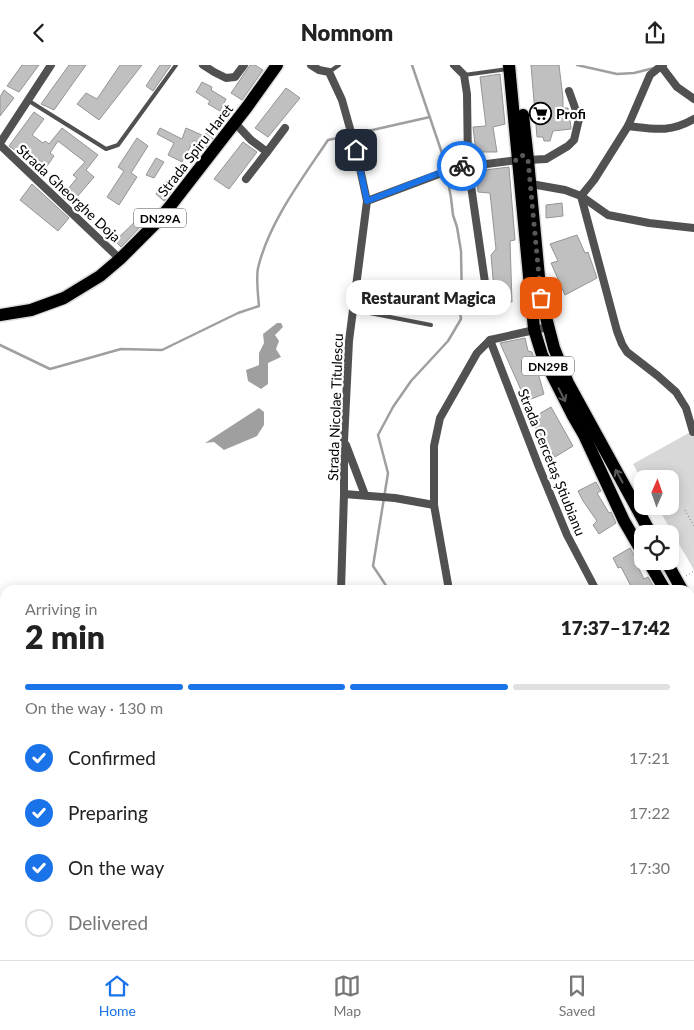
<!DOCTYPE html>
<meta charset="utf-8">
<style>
body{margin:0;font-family:Lato,sans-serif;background:#f6f6f6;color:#222;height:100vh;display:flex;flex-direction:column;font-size:19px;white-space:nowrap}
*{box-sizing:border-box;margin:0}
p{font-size:16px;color:#767676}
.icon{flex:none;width:28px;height:28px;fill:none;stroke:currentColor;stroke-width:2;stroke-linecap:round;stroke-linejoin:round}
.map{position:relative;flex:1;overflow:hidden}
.panel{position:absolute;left:0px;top:520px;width:695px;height:375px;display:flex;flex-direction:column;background:#fff;border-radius:15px 15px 0 0;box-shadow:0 2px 12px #0003}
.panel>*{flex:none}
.needle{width:32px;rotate:2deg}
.fabs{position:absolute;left:634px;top:405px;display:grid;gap:10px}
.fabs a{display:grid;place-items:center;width:45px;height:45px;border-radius:10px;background:#fff;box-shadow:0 2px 12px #0003;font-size:25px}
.pin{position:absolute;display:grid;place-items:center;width:42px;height:42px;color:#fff;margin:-21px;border-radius:10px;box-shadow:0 2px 8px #0006}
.courier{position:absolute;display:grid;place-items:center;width:50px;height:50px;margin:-25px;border:4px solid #1a73e8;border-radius:50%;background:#fff;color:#222;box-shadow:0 1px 6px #0007}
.bubble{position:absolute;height:35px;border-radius:15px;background:#fff;box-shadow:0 2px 12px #0003;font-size:16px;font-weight:800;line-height:35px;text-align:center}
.overview em{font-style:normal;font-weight:800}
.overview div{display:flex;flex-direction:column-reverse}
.overview{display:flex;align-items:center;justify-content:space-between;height:85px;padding:0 25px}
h1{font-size:32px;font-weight:800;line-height:38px}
.bar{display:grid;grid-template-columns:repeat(4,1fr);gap:8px 5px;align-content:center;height:60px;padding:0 25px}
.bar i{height:6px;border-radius:4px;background:#e0e0e0}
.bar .active{background:#1a73e8}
.bar p{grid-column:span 4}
ol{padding:0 25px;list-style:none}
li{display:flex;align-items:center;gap:15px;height:55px}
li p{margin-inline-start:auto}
li .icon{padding:5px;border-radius:50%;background:#1a73e8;color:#fff;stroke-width:4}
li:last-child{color:#767676}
li i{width:28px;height:28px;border:2px solid #e0e0e0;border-radius:50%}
header{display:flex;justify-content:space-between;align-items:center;height:65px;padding:0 25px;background:#fff;font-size:22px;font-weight:800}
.tabs{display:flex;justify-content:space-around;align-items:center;height:70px;border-top:1px solid #e0e0e0;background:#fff;font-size:14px;color:#767676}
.tabs a{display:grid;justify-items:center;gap:2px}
.tabs .active{color:#1a73e8}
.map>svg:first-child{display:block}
</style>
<header><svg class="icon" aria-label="back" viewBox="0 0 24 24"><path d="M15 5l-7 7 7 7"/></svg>Nomnom<svg class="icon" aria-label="share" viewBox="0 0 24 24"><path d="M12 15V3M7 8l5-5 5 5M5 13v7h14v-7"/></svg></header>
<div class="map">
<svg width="694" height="895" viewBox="0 0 694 895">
<rect width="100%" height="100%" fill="#fff"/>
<g fill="#d8d8d8">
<polygon points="694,365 694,505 657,441 670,441 670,414 642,414 642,415 633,399"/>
<polygon points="424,890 509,890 525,893 526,895 425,895"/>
</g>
<g fill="#9f9f9f">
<polygon points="277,258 281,258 283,262 275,270 279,276 276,284 281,292 268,298 268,319 261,324 248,316 246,305 259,300 259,288 264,278 263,269"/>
<polygon points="259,343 264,347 264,360 257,371 224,385 214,377 205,378"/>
</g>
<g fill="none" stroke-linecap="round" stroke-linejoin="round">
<g stroke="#9f9f9f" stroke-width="2.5">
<polyline points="577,0 617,9 634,8 654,3"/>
<path d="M0,280L50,304L121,284L162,285L238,248L259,241C258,230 256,213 258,203C269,157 302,114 328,75L430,52"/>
<polyline points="389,525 373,501 388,408 378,370 393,342 411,316 448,276 461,254 460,247 462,238 461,186 457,162 453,150 451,133 444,94 412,0"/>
<polyline points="460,890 462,895"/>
</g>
</g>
<g fill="#c0c0c0" stroke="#959595">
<polygon points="22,0 39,0 19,27 7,21"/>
<polygon points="69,0 86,0 54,45 41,39"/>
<polygon points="120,0 142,0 99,55 77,39 86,28 97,34"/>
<polygon points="160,0 171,0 153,26 146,21"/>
<polygon points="250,0 255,0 263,5 242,35 231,28 248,3"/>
<polygon points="531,0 559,0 563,33 563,43 568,43 571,62 571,64 553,66 550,76 544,76 543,72 537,72"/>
<polygon points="500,9 505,59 493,62 497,87 476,87 473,62 486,61 480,12"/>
<polygon points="202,17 212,22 211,25 226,34 220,46 208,39 210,36 196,27"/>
<polygon points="286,23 300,33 268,72 255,63"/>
<polygon points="4,25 14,33 0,51 0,32"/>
<polygon points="34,47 44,54 32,70 43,78 45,76 49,79 62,63 98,90 86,105 94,112 71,139 62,131 77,113 73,110 85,97 58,76 50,88 54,91 47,101 27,86 23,91 9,81"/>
<polygon points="160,63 182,74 186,63 204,71 209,64 216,69 205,83 194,75 182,97 168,90 174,78 157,69"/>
<polygon points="137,73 148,81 131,108 137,112 119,140 107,132 124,106 118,102"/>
<polygon points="243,77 257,87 229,124 214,114"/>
<polygon points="156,93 164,97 154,113 146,110"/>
<polygon points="509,102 515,175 510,176 512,237 495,237 491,190 496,184 490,128 478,127 477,106"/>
<polygon points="167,115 175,122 164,136 156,129"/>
<polygon points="32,119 69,153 58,166 20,135"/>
<polygon points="562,138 563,151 546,153 546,140"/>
<polygon points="140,152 145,157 121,182 115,176"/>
<polygon points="577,170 585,188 588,187 597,213 565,230 551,198 558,196 550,179"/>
<polygon points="525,273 528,286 532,287 544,329 526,336 500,278"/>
<polygon points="551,342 573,381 555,392 530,354"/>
<polygon points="596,417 601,426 597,428 609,448 611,447 616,458 599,469 593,460 597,456 583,436 578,426"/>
<polygon points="630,483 636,493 634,494 644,514 648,512 654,522 647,525 633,525 621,502 618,503 613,493"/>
</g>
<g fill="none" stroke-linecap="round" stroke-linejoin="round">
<defs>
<g id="primary">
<polyline points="509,0 534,264 542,290 573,351 584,370 624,456 642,487"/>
<polyline points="523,50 528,95 541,233 554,283 568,318 651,469"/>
<polyline points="0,250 31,245 64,233 100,211 120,194 157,157 171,140 247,42 277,0"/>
<polyline points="648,496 665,525"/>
<polyline points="666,496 682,525"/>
<polyline points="690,539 694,546"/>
<polyline points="690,567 694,574"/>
</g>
</defs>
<use href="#primary" stroke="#dbdbdb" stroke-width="15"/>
<g stroke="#737373" stroke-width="1" stroke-dasharray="1 2.5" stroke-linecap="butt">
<polyline points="685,445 694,461"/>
<polyline points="686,511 694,506"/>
</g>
<g stroke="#515151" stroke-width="4">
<polyline points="329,7 339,0"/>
<polyline points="464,10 508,4"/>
<polyline points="29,36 106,84 118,80 176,0"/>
<polyline points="354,245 431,260"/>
</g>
<g stroke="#515151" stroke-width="8">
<polyline points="203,0 214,7 226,13 235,12 244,0"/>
<polyline points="311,0 319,5 329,7 342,35 356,85 367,136 349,276 344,376 344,429 341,525"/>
<polyline points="454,0 464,10 467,29 468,100 489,245"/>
<polyline points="663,0 661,1 677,22 694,34"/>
<polyline points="661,1 650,10 628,61 594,115 581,131 617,266 622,279 627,287 658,311 676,327 686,343 693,367"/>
<polyline points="235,58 251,75 267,87 246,114"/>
<path d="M628,61C654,64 670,68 694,54"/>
<polyline points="0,78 51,0"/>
<polyline points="0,80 120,194"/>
<polyline points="267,87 285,63"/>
<polyline points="528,95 546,94 568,81 574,75 579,54 569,26"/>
<polyline points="531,119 565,125 581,131 608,150 649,158 694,163"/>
<polyline points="367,136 455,103 518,95 519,92"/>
<polyline points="490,275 539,402 567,470 596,525"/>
<polyline points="346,380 365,430"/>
<polyline points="344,429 395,433 434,440"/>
<polyline points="449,525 434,440 434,381 440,353 477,288 490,275 548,262"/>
<polyline points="690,613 694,611"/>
<polyline points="690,707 694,714"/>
<polyline points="0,813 5,805"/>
<polyline points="0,838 5,841"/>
<polyline points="80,890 87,895"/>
<polyline points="162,890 165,895"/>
<polyline points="313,890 317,895"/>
<polyline points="565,890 566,895"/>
<polyline points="682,890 685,895"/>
<polyline points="141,895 151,890"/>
</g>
<use href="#primary" stroke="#000" stroke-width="12"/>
</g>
<defs><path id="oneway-shaft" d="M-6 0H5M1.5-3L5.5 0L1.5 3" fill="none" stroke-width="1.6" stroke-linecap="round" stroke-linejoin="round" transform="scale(1.25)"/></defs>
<g stroke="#595959">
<use href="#oneway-shaft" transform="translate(562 330) rotate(63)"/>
<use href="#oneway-shaft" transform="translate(619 411) rotate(-119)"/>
</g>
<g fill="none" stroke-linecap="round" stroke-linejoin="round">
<path stroke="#595959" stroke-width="5" stroke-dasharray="0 9" d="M462,101L518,95C520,89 526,89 528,95L541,233"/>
<polyline stroke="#1a73e8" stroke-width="6" points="356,85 367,136 455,102 462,101"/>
</g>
<defs>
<symbol id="supermarket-ring" viewBox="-11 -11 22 22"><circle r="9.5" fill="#fff" stroke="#000" stroke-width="1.5"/><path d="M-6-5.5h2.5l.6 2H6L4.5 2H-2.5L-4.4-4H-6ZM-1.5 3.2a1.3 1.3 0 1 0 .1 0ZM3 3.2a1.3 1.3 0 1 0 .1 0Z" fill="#000"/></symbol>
</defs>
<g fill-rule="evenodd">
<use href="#supermarket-ring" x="528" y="36" width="25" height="25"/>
</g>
<g text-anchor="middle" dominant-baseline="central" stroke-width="4.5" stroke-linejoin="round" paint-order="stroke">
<g fill="#fff" stroke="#4c4c4c" stroke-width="1">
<rect x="134" y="143.5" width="52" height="19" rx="4"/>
<rect x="522" y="291.5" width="52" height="19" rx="4"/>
</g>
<g font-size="12" font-weight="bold" fill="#000">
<text x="160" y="153">DN29A</text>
<text x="548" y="301">DN29B</text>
</g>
<g font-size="14" font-weight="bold" fill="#000" stroke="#fff" text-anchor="start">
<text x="556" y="48">Profi</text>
</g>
<g font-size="14" fill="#000" stroke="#fff">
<text transform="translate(195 85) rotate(-52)">Strada Spiru Haret</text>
<text transform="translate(69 128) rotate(43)">Strada Gheorghe Doja</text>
<text transform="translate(335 342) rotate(-88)">Strada Nicolae Titulescu</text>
<text transform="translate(552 397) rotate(68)">Strada Cercetaș Știubianu</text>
</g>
</g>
</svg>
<div class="fabs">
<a><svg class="needle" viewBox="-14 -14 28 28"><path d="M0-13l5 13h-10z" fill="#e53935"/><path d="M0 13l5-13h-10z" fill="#767676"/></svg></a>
<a><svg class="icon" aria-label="locate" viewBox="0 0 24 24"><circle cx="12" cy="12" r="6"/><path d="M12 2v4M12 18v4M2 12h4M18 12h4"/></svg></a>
</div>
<div class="pin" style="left:541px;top:233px;background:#ea580c"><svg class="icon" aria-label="bag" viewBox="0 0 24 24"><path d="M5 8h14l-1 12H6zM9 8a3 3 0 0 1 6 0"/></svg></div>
<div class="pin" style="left:356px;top:85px;background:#1f2937"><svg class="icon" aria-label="home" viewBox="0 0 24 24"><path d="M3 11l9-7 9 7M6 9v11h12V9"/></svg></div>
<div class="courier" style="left:462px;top:101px"><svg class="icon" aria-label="bike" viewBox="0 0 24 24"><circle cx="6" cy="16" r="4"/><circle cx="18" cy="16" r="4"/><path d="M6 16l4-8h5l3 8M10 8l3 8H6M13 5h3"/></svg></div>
<div class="bubble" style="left:346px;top:215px;width:165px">Restaurant Magica</div>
<section class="panel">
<div class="overview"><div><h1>2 min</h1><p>Arriving in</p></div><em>17:37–17:42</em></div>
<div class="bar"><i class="active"></i><i class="active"></i><i class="active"></i><i></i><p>On the way · 130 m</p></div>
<ol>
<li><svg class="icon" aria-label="check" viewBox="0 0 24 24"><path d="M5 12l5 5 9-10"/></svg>Confirmed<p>17:21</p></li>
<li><svg class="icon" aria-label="check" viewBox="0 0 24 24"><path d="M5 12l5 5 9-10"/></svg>Preparing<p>17:22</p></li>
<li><svg class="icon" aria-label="check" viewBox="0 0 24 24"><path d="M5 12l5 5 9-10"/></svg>On the way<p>17:30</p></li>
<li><i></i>Delivered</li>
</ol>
</section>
</div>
<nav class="tabs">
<a class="active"><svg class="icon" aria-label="home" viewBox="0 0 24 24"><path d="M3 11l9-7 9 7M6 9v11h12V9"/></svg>Home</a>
<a><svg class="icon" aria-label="map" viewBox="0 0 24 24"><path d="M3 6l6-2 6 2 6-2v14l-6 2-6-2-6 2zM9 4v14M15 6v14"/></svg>Map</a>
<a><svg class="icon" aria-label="saved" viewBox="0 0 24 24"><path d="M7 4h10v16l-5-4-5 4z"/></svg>Saved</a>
</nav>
